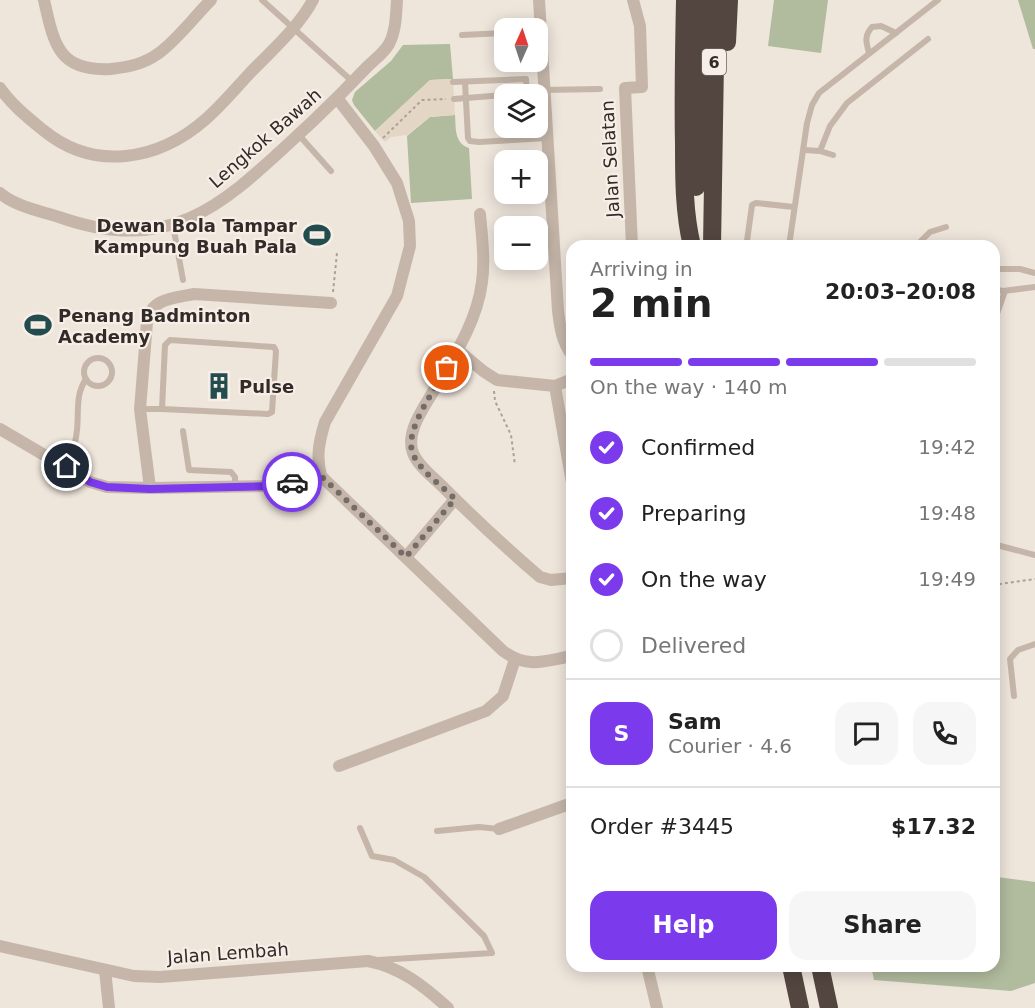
<!DOCTYPE html>
<meta charset="utf-8">
<style>
body{margin:0;font-family:"DejaVu Sans",sans-serif;background:#f6f6f6;color:#222;height:100vh;display:flex;flex-direction:column;font-size:22px;white-space:nowrap}
*{box-sizing:border-box;margin:0}
p{font-size:20px;color:#767676}
.icon{flex:none;width:33px;height:33px;fill:none;stroke:currentColor;stroke-width:2;stroke-linecap:round;stroke-linejoin:round}
.map{position:relative;flex:1;overflow:hidden}
.panel{position:absolute;left:566px;top:240px;width:434px;height:732px;display:flex;flex-direction:column;background:#fff;border-radius:18px;box-shadow:0 3px 15px #0003}
.panel>*{flex:none}
.needle{width:39px;rotate:3deg}
.controls{position:absolute;left:494px;top:18px;display:grid;gap:12px}
.controls a{display:grid;place-items:center;width:54px;height:54px;border-radius:12px;background:#fff;box-shadow:0 3px 15px #0003;font-size:30px}
.pin{position:absolute;display:grid;place-items:center;width:51px;height:51px;color:#fff;margin:-26px;border:3px solid #fff;border-radius:50%;box-shadow:0 2px 6px #0007}
.courier{position:absolute;display:grid;place-items:center;width:60px;height:60px;margin:-30px;border:4px solid #7c3aed;border-radius:50%;background:#fff;color:#222;box-shadow:0 2px 8px #0007}
.summary em{font-style:normal;font-weight:700}
.summary div{display:flex;flex-direction:column-reverse}
.summary{display:flex;align-items:center;justify-content:space-between;height:102px;padding:0 24px}
h1{font-size:39px;font-weight:700;line-height:45px}
.bar{display:grid;grid-template-columns:repeat(4,1fr);gap:9px 6px;align-content:center;height:72px;padding:0 24px}
.bar i{height:8px;border-radius:4px;background:#e0e0e0}
.bar .on{background:#7c3aed}
.bar p{grid-column:span 4}
.line{display:flex;align-items:center;gap:15px;padding:0 24px;border-top:2px solid #e0e0e0}
.line div{flex:1}
.round{display:grid;place-items:center;flex:none;width:63px;height:63px;border-radius:18px;background:#f6f6f6}
ol{padding:0 24px;list-style:none}
li{display:flex;align-items:center;gap:18px;height:66px}
li p{margin-inline-start:auto}
li .icon{padding:6px;border-radius:50%;background:#7c3aed;color:#fff;stroke-width:4}
li:last-child{color:#767676}
li i{width:33px;height:33px;border:3px solid #e0e0e0;border-radius:50%}
.cta{display:flex;gap:12px;margin-top:auto;padding:12px 24px}
.cta a{flex:1;height:69px;border-radius:18px;background:#7c3aed;color:#fff;font-size:24px;font-weight:700;line-height:69px;text-align:center}
.cta a+a{background:#f6f6f6;color:#222}
.map>svg:first-child{display:block}
</style>
<div class="map">
<svg width="1035" height="1008" viewBox="0 0 1035 1008">
<rect width="100%" height="100%" fill="#eee5db"/>
<g fill="#b1bb9d">
<polygon points="774,0 828,0 821,53 768,46"/>
<polygon points="1018,0 1035,0 1035,49 1033,49"/>
<polygon points="450,44 453,79 430,80 375,131 354,105 352,100 355,92 391,61 403,45"/>
<path d="M455,115C456,128 454,143 469,148L472,199L411,203L407,136L430,117Z"/>
<polygon points="993,849 997,877 1035,882 1035,983 1011,991 874,980 871,966 993,966"/>
</g>
<polygon fill="#e4d6c4" points="453,79 455,115 430,117 407,135 391,137 385,142 375,131 430,80"/>
<g fill="none" stroke-linecap="round" stroke-linejoin="round">
<g stroke="#b0a094" stroke-width="2" stroke-dasharray="3 3" stroke-linecap="butt">
<polyline points="383,138 422,100 446,99"/>
<polyline points="333,292 337,253"/>
<polyline points="494,391 495,401 511,435 515,465"/>
<polyline points="993,585 1035,579"/>
</g>
<g stroke="#c5b6a9" stroke-width="6">
<polyline points="262,0 353,82"/>
<polyline points="462,35 504,33"/>
<path d="M869,53C866,42 864,36 872,27L881,26L896,33"/>
<polyline points="453,82 526,79 527,93 517,94"/>
<polyline points="465,82 468,138 470,141 479,142 547,138"/>
<polyline points="544,90 600,89"/>
<polyline points="454,99 504,95"/>
<polyline points="298,134 331,171"/>
<polyline points="804,150 820,151 830,126 847,103 928,39"/>
<polyline points="820,151 833,155"/>
<polyline points="173,225 183,280"/>
<polyline points="750,246 747,241 752,205 756,203 794,207"/>
<polyline points="789,246 807,123 812,105 819,93 938,0"/>
<polyline points="916,246 930,232 946,227"/>
<polyline points="993,269 1020,269 1035,273"/>
<polyline points="993,289 1003,291 1035,287"/>
<polyline points="993,325 1005,291"/>
<polygon points="170,340 274,347 276,351 272,412 268,414 162,409 165,345"/>
<circle cx="98" cy="372" r="14"/>
<polyline points="140,409 162,409"/>
<polyline points="183,431 189,470 231,472 235,477 235,486"/>
<path d="M67,467C72,454 76,443 77,430C79,412 75,395 86,379"/>
<polyline points="993,544 1035,555"/>
<polyline points="1014,696 1010,659 1018,650 1035,644"/>
<polyline points="360,828 372,856 394,860 424,877 484,936 492,953 378,960"/>
<polyline points="437,831 479,827 499,829"/>
<polyline points="748,966 752,969 757,966"/>
</g>
<g stroke="#c5b6a9" stroke-width="12">
<path d="M44,0C54,44 58,72 111,69C129,67 144,64 159,53C178,39 194,17 211,0"/>
<path d="M539,0L558,311C560,327 562,342 572,355"/>
<path d="M0,88C12,105 27,117 43,130C94,172 158,161 206,119C222,105 236,88 250,73C272,50 298,28 313,0"/>
<path d="M337,98L374,146L397,183L409,221L410,246L397,296L325,422C319,442 316,456 321,476L503,651C528,669 544,661 572,656"/>
<path d="M0,193C15,206 40,211 59,217C178,259 230,197 312,122C331,104 349,86 367,67C374,60 384,53 389,44C396,31 396,15 397,0"/>
<path d="M480,214C482,237 485,260 482,282C477,322 454,356 434,390C424,408 405,432 413,453C418,466 433,477 443,487C474,518 506,548 540,577L551,580L572,578"/>
<polyline points="632,246 625,88 642,87 640,26 633,0"/>
<polyline points="458,350 483,371 497,380 555,386 572,379"/>
<polyline points="555,386 572,483"/>
<polyline points="0,429 90,482 107,487 150,488 275,486 321,476"/>
<path d="M150,488L140,409L147,322C151,298 174,298 194,294L331,303"/>
<polyline points="406,557 455,499"/>
<polyline points="339,766 486,711 503,696 515,659"/>
<polyline points="499,829 572,803"/>
<path d="M0,946L134,976L160,977L368,961C400,967 424,986 448,1008"/>
<polyline points="647,966 657,1008"/>
<polyline points="105,970 109,1008"/>
</g>
<g stroke="#534640" stroke-width="18">
<path d="M685,0C684,48 683,96 684,144C684,179 684,213 692,246"/>
<polyline points="727,42 729,0"/>
<polyline points="696,187 701,0"/>
<polyline points="712,246 716,0"/>
<polyline points="791,966 800,1008"/>
<polyline points="820,966 829,1008"/>
</g>
</g>
<g fill="none" stroke-linecap="round" stroke-linejoin="round">
<path stroke="#746c67" stroke-width="6" stroke-dasharray="0 10.8" d="M292,482L321,476L406,557L455,499C442,486 420,471 413,454C403,431 436,388 447,368"/>
<polyline stroke="#7c3aed" stroke-width="8" points="67,466 90,482 107,487 150,489 275,486 292,482"/>
</g>
<defs>
<symbol id="stadium-bare" viewBox="-9 -9 18 18"><path d="M0-5a6.5 5 0 1 0 0 10a6.5 5 0 1 0 0-10ZM-3.5-1.8h7v3.6h-7Z" fill="#234c4f" stroke="#f7efe7" stroke-width="2.5" paint-order="stroke"/></symbol>
<symbol id="building-bare" viewBox="-9 -9 18 18"><path d="M-4-6H4V6H1V3H-1V6H-4ZM-2.5-4.3h1.7v1.8h-1.7ZM.8-4.3h1.7v1.8H.8ZM-2.5-1h1.7V.8h-1.7ZM.8-1h1.7V.8H.8Z" fill="#234c4f" stroke="#f7efe7" stroke-width="2.5" paint-order="stroke"/></symbol>
</defs>
<g fill-rule="evenodd">
<use href="#stadium-bare" x="298" y="216" width="38" height="38"/>
<use href="#stadium-bare" x="19" y="306" width="38" height="38"/>
<use href="#building-bare" x="200" y="367" width="38" height="38"/>
</g>
<g text-anchor="middle" dominant-baseline="central" stroke-width="4.5" stroke-linejoin="round" paint-order="stroke">
<rect fill="#f7efe7" stroke="#6e6661" stroke-width="1.5" x="702" y="49" width="24" height="26" rx="4.5"/>
<g font-size="16" font-weight="bold" fill="#332b28">
<text x="714" y="62">6</text>
</g>
<g font-size="18" fill="#332b28" stroke="#f7efe7">
<text transform="translate(265 138) rotate(-41)">Lengkok Bawah</text>
<text transform="translate(610 159) rotate(-93)">Jalan Selatan</text>
<text transform="translate(228 953) rotate(-4)">Jalan Lembah</text>
</g>
<g font-size="18" font-weight="bold" fill="#332b28" stroke="#f7efe7" text-anchor="start">
<text x="297" y="225" text-anchor="end">Dewan Bola Tampar<tspan x="297" dy="21">Kampung Buah Pala</tspan></text>
<text x="58" y="315">Penang Badminton<tspan x="58" dy="21">Academy</tspan></text>
<text x="239" y="386">Pulse</text>
</g>
</g>
</svg>
<div class="controls">
<a><svg class="needle" viewBox="-14 -14 28 28"><path d="M0-13l5 13h-10z" fill="#e53935"/><path d="M0 13l5-13h-10z" fill="#767676"/></svg></a>
<a><svg class="icon" aria-label="layers" viewBox="0 0 24 24"><path d="M12 4l9 5-9 5-9-5zM3 14l9 5 9-5"/></svg></a>
<a>+</a>
<a>−</a>
</div>
<div class="pin" style="left:447px;top:368px;background:#ea580c"><svg class="icon" aria-label="bag" viewBox="0 0 24 24"><path d="M5 8h14l-1 12H6zM9 8a3 3 0 0 1 6 0"/></svg></div>
<div class="pin" style="left:67px;top:466px;background:#1f2937"><svg class="icon" aria-label="home" viewBox="0 0 24 24"><path d="M3 11l9-7 9 7M6 9v11h12V9"/></svg></div>
<div class="courier" style="left:292px;top:482px"><svg class="icon" aria-label="car" viewBox="0 0 24 24"><path d="M5 17H2v-5l4-1 3-4h7l3 4 3 1v5h-3M9 17h6M6 11h13"/><circle cx="7" cy="17" r="2"/><circle cx="17" cy="17" r="2"/></svg></div>
<section class="panel">
<div class="summary"><div><h1>2 min</h1><p>Arriving in</p></div><em>20:03–20:08</em></div>
<div class="bar"><i class="on"></i><i class="on"></i><i class="on"></i><i></i><p>On the way · 140 m</p></div>
<ol>
<li><svg class="icon" aria-label="check" viewBox="0 0 24 24"><path d="M5 12l5 5 9-10"/></svg>Confirmed<p>19:42</p></li>
<li><svg class="icon" aria-label="check" viewBox="0 0 24 24"><path d="M5 12l5 5 9-10"/></svg>Preparing<p>19:48</p></li>
<li><svg class="icon" aria-label="check" viewBox="0 0 24 24"><path d="M5 12l5 5 9-10"/></svg>On the way<p>19:49</p></li>
<li><i></i>Delivered</li>
</ol>
<div class="line" style="height:108px"><b class="round" style="background:#7c3aed;color:#fff">S</b><div><b>Sam</b><p>Courier · 4.6</p></div><a class="round"><svg class="icon" aria-label="chat" viewBox="0 0 24 24"><path d="M4 5h16v11H9l-5 4z"/></svg></a><a class="round"><svg class="icon" aria-label="phone" viewBox="0 0 24 24"><path d="M5 4h4l2 5-3 2q2 4 5 5l2-3 5 2v4C11 20 4 13 5 4z"/></svg></a></div>
<div class="line" style="height:78px"><div>Order #3445</div><b>$17.32</b></div>
<div class="cta"><a>Help</a><a>Share</a></div>
</section>
</div>
